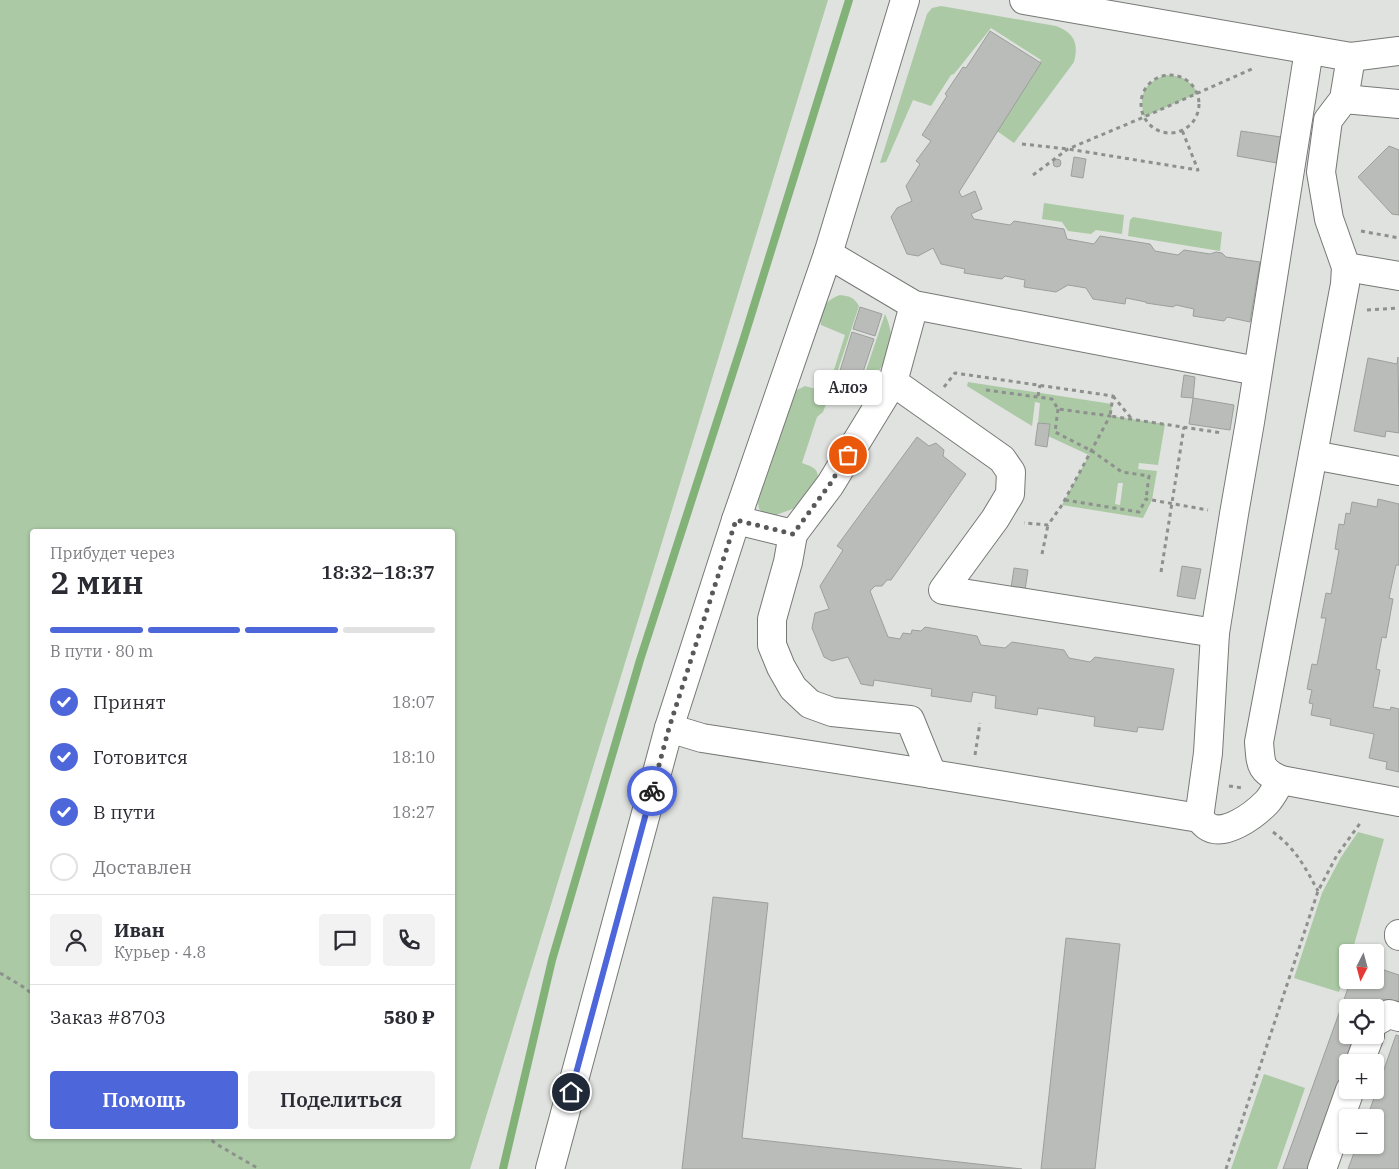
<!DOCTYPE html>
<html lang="ru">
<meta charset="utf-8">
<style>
body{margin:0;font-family:"IBM Plex Serif",serif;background:#f2f2f3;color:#2b2b33;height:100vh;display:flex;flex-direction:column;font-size:19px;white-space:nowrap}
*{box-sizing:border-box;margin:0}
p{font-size:16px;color:#7c7c81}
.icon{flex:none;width:28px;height:28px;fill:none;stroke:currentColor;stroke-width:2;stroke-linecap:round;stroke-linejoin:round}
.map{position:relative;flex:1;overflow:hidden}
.side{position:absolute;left:30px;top:529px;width:425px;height:610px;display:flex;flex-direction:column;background:#fff;border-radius:5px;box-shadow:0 1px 4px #0004}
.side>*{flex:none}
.needle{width:32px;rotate:186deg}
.buttons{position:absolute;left:1339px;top:944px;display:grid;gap:10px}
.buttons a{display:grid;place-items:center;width:45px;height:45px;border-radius:5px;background:#fff;box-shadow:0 1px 4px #0004;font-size:25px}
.pin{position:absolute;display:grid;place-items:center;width:42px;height:42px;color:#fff;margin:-21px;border:2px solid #fff;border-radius:50%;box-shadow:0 1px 5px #0007}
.courier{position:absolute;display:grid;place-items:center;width:50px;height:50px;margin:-25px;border:4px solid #4d66da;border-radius:50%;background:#fff;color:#222;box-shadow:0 1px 6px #0007}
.bubble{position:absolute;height:35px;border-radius:5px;background:#fff;box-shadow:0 1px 4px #0004;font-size:16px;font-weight:600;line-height:35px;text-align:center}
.overview em{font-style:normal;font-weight:600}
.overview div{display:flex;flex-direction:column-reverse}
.overview{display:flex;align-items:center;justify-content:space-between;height:85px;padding:0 20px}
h1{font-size:32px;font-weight:600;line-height:38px}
.bar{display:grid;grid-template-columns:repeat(4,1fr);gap:8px 5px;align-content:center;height:60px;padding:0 20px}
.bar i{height:6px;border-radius:4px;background:#e1e1e2}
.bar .active{background:#4d66da}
.bar p{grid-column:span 4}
.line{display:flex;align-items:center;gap:12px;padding:0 20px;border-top:1px solid #e1e1e2}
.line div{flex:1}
.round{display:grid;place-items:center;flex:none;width:52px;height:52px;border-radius:5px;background:#f2f2f3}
ol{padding:0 20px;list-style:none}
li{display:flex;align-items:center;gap:15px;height:55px}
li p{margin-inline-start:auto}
li .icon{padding:5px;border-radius:50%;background:#4d66da;color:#fff;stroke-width:4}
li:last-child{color:#7c7c81}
li i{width:28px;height:28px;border:2px solid #e1e1e2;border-radius:50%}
.primary-button{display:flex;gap:10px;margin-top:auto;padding:10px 20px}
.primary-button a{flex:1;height:58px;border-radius:5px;background:#4d66da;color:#fff;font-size:20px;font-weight:600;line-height:58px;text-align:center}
.primary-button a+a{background:#f2f2f3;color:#2b2b33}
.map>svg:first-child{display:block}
</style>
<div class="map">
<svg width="1399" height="1169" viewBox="0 0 1399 1169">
<rect width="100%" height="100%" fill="#dfe2de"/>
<g fill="#abc9a4" fill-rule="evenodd">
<path d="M0,0H828L470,1169H0ZM452,531V1136H32V531Z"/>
<path d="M941,6L1056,26C1074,33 1079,43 1074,62L1014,143L997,131L1041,60L991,28L954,74L951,75L931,106L913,100L886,162L880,163L927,14L932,8Z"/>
<path d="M1165,75C1183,76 1187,78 1198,93L1144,117C1139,94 1143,84 1165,75Z"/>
<polygon points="1044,203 1124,215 1122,234 1096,230 1091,234 1068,231 1062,222 1042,219"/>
<polygon points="1133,217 1222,232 1220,251 1128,236 1130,220"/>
<path d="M840,295C849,296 854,297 859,306L830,394L823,412L817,417L802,463C809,466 818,467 818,477L795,508L776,515H766L759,509L758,502L795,391L805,386L827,392L845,335L821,325L819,313C825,304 829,299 840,295Z"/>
<path d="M885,314C890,325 893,337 890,349C886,364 864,392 854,406Z"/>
<path d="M968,382L1112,404L1111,416L1165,424L1158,465L1139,463L1138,469L1157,471L1152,500L1143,518L1062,505L1089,455L1048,436L1038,423L1040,403L1035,402L1032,426L967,386ZM1118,483H1123L1120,505L1115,504Z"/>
<polygon points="1358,832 1384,839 1352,952 1348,952 1347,967 1339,992 1294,978 1322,893 1341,857"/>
<polygon points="1264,1074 1305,1088 1277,1169 1231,1169"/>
</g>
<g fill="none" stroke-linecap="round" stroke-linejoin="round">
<polyline stroke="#83b278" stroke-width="8" points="503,1169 552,960 640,660 743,341 849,0"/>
</g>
<g fill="#b9bcb8" stroke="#9c9f9b">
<polygon points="990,31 1041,63 959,192 962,197 975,191 982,209 971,214 974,219 1010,225 1014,221 1064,229 1067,239 1094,244 1100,236 1150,244 1155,251 1178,255 1184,250 1210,254 1216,252 1222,253 1226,257 1260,262 1250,322 1227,317 1224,321 1193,316 1194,309 1176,305 1173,307 1146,303 1146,302 1126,298 1125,304 1093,299 1086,288 1068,285 1056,292 1024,287 1025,280 1005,276 1002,279 964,273 965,269 941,264 933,248 918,256 907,254 891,217 897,208 912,201 906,186 920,164 916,161 931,141 922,135 947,96 945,94 963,67 966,68"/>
<polygon points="1241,131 1281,137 1277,163 1237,156"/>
<polygon points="1389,146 1399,150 1399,215 1392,214 1358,177"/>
<polygon points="1074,157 1086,159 1083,178 1071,176"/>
<circle cx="1057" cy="163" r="4"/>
<polygon points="860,307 882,314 875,336 853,329"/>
<polygon points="852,332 874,339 860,381 839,374"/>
<polygon points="1398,357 1399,433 1386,431 1385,437 1354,431 1368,358 1397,364"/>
<polygon points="1184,375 1195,377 1193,398 1181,397"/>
<polygon points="838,378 859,384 853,404 831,397"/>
<polygon points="1193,398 1234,405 1230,430 1189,424"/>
<polygon points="1038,423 1050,424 1047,447 1035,445"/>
<polygon points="917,437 929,446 936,443 944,450 943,456 966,474 891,580 887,580 882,586 875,586 870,591 888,637 900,639 903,633 911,634 912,630 921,631 925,627 977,636 981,645 1005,648 1012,642 1064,650 1069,658 1090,662 1095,657 1174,669 1163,730 1138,727 1137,732 1094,726 1095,717 1038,708 1037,715 995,708 996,696 973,692 971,702 931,696 932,689 874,680 873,686 861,684 848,657 832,661 824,657 812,628 815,613 829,609 820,586 843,550 837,546"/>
<polygon points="1378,499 1399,504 1399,565 1396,565 1389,598 1393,599 1386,638 1382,637 1376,669 1380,670 1373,707 1390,710 1391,707 1399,709 1399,772 1386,769 1387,762 1369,758 1374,734 1330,725 1331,719 1311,715 1313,704 1309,703 1312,690 1307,689 1312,664 1317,665 1326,618 1321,618 1326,593 1331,594 1339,550 1335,549 1339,524 1344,525 1346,513 1350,514 1352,502 1377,507"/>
<polygon points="1182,566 1201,569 1195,599 1177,596"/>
<polygon points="1014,568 1028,570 1025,590 1011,588"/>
<polygon points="713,897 768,903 742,1138 1022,1169 682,1169"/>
<polygon points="1066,938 1120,944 1095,1169 1041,1169"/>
<polygon points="1375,967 1399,975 1399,1004 1384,999 1365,1005 1364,1008 1348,1008 1348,1035 1355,1035 1311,1169 1283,1169 1351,980 1375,980"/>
<polygon points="1396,1035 1399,1036 1399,1169 1348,1169 1357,1145 1375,1145 1375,1118 1367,1118"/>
</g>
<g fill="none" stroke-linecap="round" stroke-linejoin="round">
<defs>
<g id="minor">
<polyline points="1024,0 1351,57 1399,51"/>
<path d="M1351,57L1344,99L1328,120L1321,172L1329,219L1346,267L1345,284L1259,742C1261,764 1259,770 1281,780L1399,802"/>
<polyline points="1344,99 1399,104"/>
<polyline points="828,254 914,305 1257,371"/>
<polyline points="1346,267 1399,276"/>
<polyline points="893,382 1002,459 1011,472 1010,494 995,519 943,590 1215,633"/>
<polyline points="1313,455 1399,471"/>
<polyline points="736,520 793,534 830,485 893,382 914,305"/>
<polyline points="793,534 788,562 772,619 772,645 781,667 793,688 810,704 832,712 910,720 932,774"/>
<path d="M669,728L702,738L932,774L1199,818C1201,820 1204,824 1207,826C1224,838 1254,815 1266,803C1272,797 1276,788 1281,780"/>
<polyline points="1199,818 1208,753 1215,633 1234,514 1250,422 1309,50"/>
<polyline points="1399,934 1399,936"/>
<polyline points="1375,1022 1389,1014 1399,1017"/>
<polyline points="1360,1062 1370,1035"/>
<polyline points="550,1169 669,728 736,520 828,254 905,0"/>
<polyline points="1322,1169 1350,1090"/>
</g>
</defs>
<use href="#minor" stroke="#767975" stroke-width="30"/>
<g stroke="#8e908e" stroke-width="3" stroke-dasharray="4 4" stroke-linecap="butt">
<circle cx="1170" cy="104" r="29"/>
<polyline points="1022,144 1068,149 1198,170 1182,130"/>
<polyline points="1033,175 1068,149 1144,117 1254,68"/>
<polyline points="1361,231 1399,238"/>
<polyline points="1367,310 1399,308"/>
<polyline points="944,387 955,373 1113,396 1110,416 1222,433"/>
<polyline points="986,390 1052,399 1058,409 1110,416 1062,505 1048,525 1024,523"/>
<polyline points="1038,396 1040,385"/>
<polyline points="1113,396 1131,418"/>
<polyline points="1058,409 1055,432 1092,451 1122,472 1149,476 1146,499"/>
<polyline points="1065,500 1139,512 1146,499 1208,510"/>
<polyline points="1042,554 1048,525"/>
<polyline points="1161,572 1184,427"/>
<polyline points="975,755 980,723"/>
<polyline points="1229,786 1243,788"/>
<path d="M1273,832C1296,849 1305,867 1318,891"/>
<polyline points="0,973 25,988 32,994"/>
<polyline points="205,1136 218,1145 259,1169"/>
<polyline points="1226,1169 1318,891 1337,855 1361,822"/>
</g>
<use href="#minor" stroke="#fff" stroke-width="28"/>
</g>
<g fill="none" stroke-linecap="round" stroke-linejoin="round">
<polyline stroke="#585a58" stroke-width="5" stroke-dasharray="0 9" points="652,791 669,728 736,520 793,534 830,484 848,455"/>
<polyline stroke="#4d66da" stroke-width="6" points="571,1092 652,791"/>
</g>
</svg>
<div class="buttons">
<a><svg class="needle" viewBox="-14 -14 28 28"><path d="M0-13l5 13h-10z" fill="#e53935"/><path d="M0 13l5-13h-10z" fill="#7c7c81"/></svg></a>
<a><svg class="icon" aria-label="locate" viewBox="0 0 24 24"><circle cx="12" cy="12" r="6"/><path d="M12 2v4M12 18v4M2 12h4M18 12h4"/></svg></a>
<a>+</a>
<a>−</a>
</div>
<div class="pin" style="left:848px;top:455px;background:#ea580c"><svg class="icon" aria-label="bag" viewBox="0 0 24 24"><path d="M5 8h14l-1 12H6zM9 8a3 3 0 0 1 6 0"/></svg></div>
<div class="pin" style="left:571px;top:1092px;background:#1f2937"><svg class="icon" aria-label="home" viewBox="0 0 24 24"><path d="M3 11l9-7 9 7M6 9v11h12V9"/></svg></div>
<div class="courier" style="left:652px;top:791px"><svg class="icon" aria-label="bike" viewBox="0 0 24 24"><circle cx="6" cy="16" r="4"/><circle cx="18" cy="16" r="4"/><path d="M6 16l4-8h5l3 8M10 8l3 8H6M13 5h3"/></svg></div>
<div class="bubble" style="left:814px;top:370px;width:68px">Алоэ</div>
<section class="side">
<div class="overview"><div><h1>2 мин</h1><p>Прибудет через</p></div><em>18:32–18:37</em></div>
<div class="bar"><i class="active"></i><i class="active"></i><i class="active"></i><i></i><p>В пути · 80 m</p></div>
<ol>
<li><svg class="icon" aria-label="check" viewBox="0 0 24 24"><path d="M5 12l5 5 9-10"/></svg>Принят<p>18:07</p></li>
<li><svg class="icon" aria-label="check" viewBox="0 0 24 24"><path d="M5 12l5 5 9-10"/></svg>Готовится<p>18:10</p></li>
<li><svg class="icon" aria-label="check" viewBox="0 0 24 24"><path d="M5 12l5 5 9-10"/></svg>В пути<p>18:27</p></li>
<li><i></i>Доставлен</li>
</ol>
<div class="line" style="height:90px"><a class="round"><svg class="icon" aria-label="person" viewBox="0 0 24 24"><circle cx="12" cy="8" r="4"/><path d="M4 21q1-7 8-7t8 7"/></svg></a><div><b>Иван</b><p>Курьер · 4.8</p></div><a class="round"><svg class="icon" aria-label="chat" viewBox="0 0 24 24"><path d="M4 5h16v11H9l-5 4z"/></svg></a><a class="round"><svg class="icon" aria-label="phone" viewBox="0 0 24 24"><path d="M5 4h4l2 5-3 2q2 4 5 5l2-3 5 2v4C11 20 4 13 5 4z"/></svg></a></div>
<div class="line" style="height:65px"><div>Заказ #8703</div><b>580 ₽</b></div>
<div class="primary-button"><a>Помощь</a><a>Поделиться</a></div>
</section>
</div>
